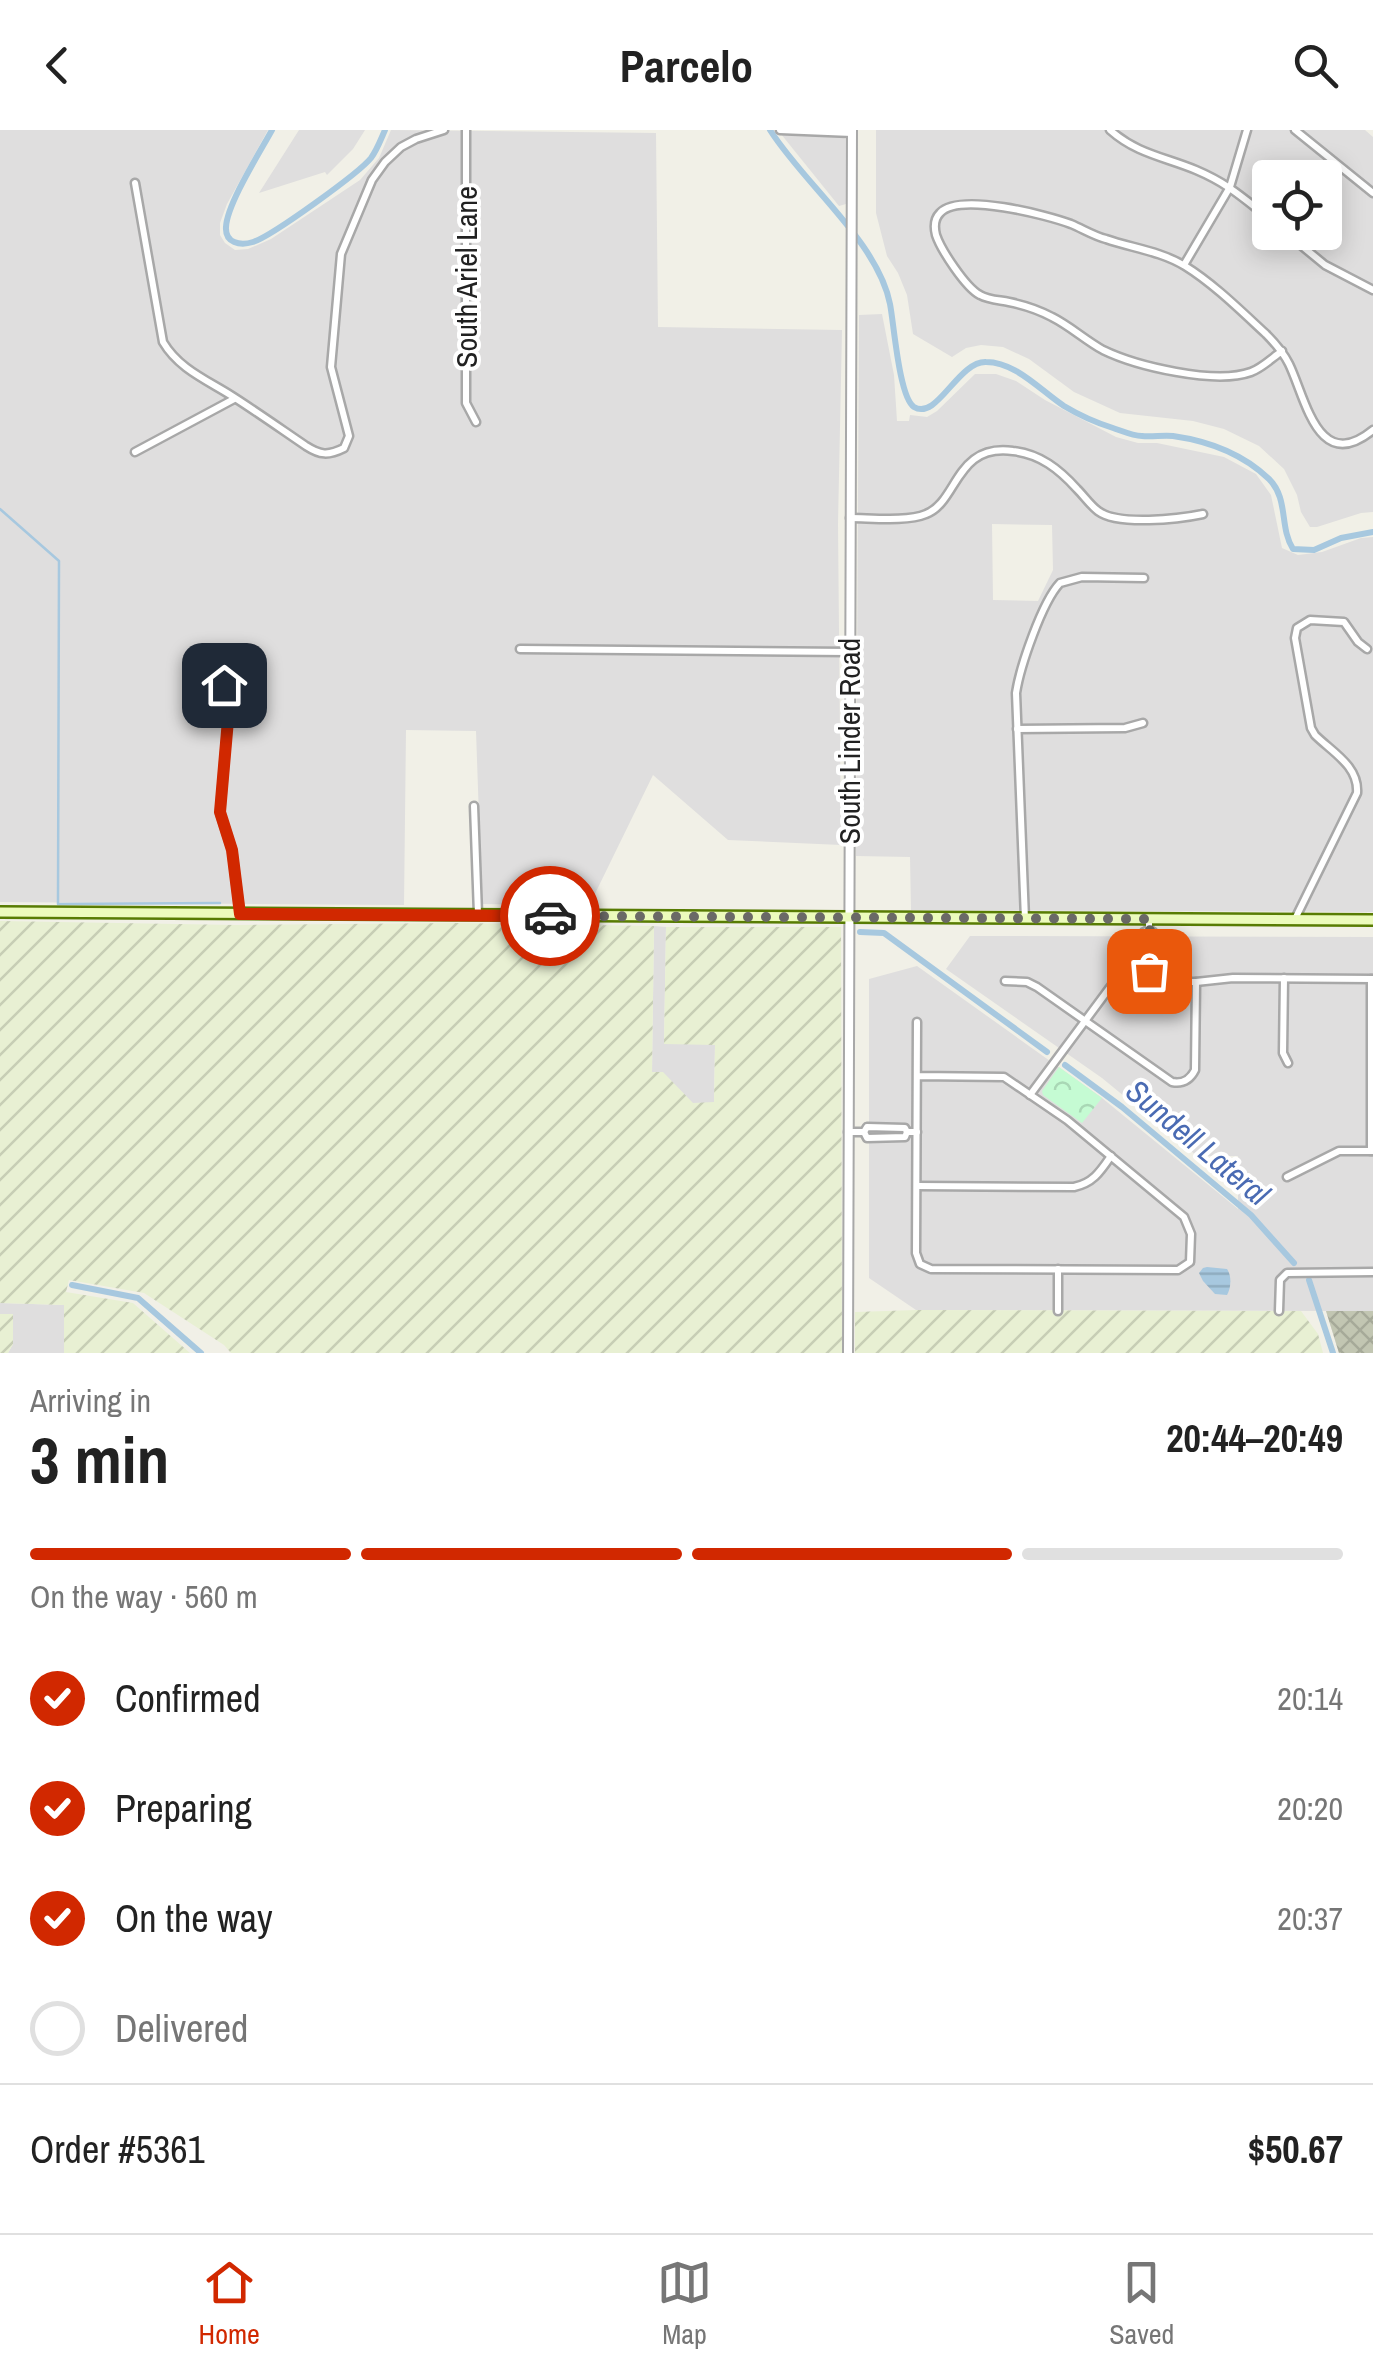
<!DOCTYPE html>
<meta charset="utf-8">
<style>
body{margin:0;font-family:"Archivo Narrow",sans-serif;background:#f2f2f2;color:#222;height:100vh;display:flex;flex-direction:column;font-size:38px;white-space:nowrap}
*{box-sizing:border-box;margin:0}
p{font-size:32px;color:#767676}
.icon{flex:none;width:55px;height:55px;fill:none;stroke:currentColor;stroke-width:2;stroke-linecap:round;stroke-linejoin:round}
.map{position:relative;height:1223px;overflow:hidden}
.side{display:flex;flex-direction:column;background:#fff;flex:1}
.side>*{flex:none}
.fabs{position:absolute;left:1252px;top:30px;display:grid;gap:20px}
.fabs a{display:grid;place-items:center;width:90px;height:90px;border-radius:10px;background:#fff;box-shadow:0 5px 25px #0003;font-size:50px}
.pin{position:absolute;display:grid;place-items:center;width:85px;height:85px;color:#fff;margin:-42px;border-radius:20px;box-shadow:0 5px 15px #0006}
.courier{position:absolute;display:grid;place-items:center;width:100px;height:100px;margin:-50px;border:8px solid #d12800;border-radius:50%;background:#fff;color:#222;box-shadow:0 2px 12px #0007}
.overview em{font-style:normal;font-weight:700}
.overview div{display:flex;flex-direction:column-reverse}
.overview{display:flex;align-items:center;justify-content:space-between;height:170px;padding:0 30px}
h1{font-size:65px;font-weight:700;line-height:75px}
.bar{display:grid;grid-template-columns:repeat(4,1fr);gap:15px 10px;align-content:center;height:120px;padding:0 30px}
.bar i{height:12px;border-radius:8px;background:#e0e0e0}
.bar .selected{background:#d12800}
.bar p{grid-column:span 4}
.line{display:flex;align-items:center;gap:25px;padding:0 30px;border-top:2px solid #e0e0e0}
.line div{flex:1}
ol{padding:0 30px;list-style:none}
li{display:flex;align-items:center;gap:30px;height:110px}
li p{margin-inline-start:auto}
li .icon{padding:10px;border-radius:50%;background:#d12800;color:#fff;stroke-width:4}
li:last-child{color:#767676}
li i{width:55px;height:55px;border:5px solid #e0e0e0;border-radius:50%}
header{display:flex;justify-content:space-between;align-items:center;height:130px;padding:0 30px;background:#fff;font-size:45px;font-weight:700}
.tab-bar{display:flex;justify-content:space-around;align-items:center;height:140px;border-top:2px solid #e0e0e0;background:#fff;font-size:28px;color:#767676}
.tab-bar a{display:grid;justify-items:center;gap:5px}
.tab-bar .selected{color:#d12800}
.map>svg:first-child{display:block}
</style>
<header><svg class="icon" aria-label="back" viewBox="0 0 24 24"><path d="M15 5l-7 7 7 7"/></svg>Parcelo<svg class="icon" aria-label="search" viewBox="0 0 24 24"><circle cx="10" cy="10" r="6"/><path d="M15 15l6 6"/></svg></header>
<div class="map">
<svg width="1373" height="1223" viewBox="0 0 1373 1223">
<defs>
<pattern id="construction-cross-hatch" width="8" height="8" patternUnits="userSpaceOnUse" patternTransform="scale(2.5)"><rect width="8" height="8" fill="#c2c6b2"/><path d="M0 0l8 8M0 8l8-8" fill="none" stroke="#a6aa99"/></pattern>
<pattern id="farmland-furrows" width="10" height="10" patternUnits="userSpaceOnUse" patternTransform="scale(2.5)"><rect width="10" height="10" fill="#e8f0d3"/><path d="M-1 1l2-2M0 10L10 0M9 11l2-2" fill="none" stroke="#c7ceb5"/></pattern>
<pattern id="park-crowns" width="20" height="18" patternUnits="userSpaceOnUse" patternTransform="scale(2.5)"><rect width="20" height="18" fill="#c5fbd3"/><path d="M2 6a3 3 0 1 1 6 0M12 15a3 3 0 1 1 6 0" fill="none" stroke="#a9d7b5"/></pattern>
<pattern id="water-rules" width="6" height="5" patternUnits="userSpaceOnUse" patternTransform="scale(2.5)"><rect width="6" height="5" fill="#a7c8df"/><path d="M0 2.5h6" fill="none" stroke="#8facbf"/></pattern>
</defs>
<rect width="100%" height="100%" fill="#f1f0e7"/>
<g fill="#dfdede" fill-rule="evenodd">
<polygon points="0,0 268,0 227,74 220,93 220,105 225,113 235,120 248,119 271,109 360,50 379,28 391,0 656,3 658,197 842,200 838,394 841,715 728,710 653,645 589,776 482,774 476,601 406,600 404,775 0,772"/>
<polygon points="299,0 365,0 353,19 327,45 325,42 259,63"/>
<path d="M876,0H1365L1373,7V382L1361,383L1317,397H1310L1301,382L1297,365L1284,339L1259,316L1224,299L1193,291L1120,283L1074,262L1029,229L1003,217L981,215L966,218L952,227L913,204L907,165L898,143L887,126L876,83ZM1270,48H1325V102H1270Z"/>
<polygon points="781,4 830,4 847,9 846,74 839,76"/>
<path d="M882,184L894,245L897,291H909L910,285L927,287L937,281L975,244H996L1016,251L1045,270L1116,307L1138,313H1157L1224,327L1256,344L1271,365L1282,418L1298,425L1322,422L1361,408L1373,407V782L911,780L910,727L856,726L859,185ZM992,394L1052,395L1053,440L1038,471L993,470Z"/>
<polygon points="654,796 666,797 664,914 715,914 714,973 692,973 663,943 652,942"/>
<polygon points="970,806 1373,807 1373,1223 1339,1223 1326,1181 916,1180 869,1148 869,849 917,836 1102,968 1238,1079 1238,1026 1197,1026 1102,948 946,839"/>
<polygon points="0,1173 65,1175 64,1223 8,1223 13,1214 12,1184 0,1184"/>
</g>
<polygon fill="url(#construction-cross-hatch)" points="1326,1181 1373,1181 1373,1223 1339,1223"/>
<g fill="url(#farmland-furrows)">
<polygon points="0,791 236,795 457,793 654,796 652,942 663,942 693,973 714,972 715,915 664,914 666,797 841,797 842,1223 231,1223 224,1215 144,1163 69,1150 66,1162 133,1173 190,1223 64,1223 64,1175 0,1173"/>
<polygon points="916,1180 1301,1181 1318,1204 1323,1223 855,1223 855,1182"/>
<polygon points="0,1184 13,1184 13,1214 8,1223 0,1223"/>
</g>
<polygon fill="url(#park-crowns)" points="1059,937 1102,968 1082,993 1043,965 1042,961"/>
<path fill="url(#water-rules)" d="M1207,1137L1227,1139C1232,1146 1231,1158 1227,1165L1215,1164L1203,1151L1199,1143L1203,1138Z"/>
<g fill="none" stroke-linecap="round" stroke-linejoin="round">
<polyline stroke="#a7c8df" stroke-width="2.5" points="0,379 59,431 58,774 220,773"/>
<g stroke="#a7c8df" stroke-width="6">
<path d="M272,0C260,22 227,74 226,97C225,113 240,116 253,112C272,106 359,43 371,28C377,20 381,9 385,0"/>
<path d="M770,0C804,54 878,112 890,174C894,194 899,267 914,277C937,291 958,231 986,232C1016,232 1041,261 1064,276C1079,285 1097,293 1113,298C1122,301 1133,306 1142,306C1152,307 1163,305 1173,306C1208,311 1243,324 1269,349C1289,369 1279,397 1293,419L1314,420L1341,408L1373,402"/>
<polyline points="860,802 884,803 1047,922"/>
<polyline points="1065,935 1122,977 1251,1085 1294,1133"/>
<polyline points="1309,1150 1333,1223"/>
<polyline points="72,1155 138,1168 201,1223"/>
</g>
<defs>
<g id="minor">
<polyline points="466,0 466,273 476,292"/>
<polyline points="780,0 852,3"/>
<path d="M1110,0C1137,24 1165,27 1196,40C1229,54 1243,68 1270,89"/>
<polyline points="1295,0 1373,63"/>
<path d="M135,53L163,212C179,239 207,250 232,266C257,282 281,299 306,316C320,325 328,326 344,318L349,306L331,237L341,124L372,50L385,32L401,17L416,9L444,0"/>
<polyline points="1285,102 1325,135 1373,160"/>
<polyline points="1184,135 1230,57 1247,0"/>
<path d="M1282,221C1272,228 1262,238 1251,242C1215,255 1136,236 1103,220C1085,210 1070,196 1052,187C1039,180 1024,175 1009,172C1000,170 989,170 980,165C966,158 941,120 936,105C934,97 934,89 940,83C959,62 1047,85 1071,94C1083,99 1094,106 1106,109C1132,118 1160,121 1185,136C1214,154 1241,181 1266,204C1275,213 1283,222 1289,234C1306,269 1318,345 1373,300"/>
<polyline points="135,322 234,269"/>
<path d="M850,388C871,388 907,392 926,384C958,372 955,313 1013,321C1040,324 1059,339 1077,359C1084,366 1090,375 1098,381C1118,396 1179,389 1203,384"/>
<polyline points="520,519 849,522"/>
<polyline points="219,520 228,589 220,683 232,720 240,784"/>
<polyline points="1017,599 1125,598 1143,593"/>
<polyline points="474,676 478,784"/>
<path d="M1025,789L1016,563C1020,537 1042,472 1060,453L1082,447L1144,448"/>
<path d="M1295,789L1357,663C1359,636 1332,622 1315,605L1311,598L1295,508L1297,498L1310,490L1344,492L1358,512L1367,519"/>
<polyline points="1149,841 1144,840 1144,802 1149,800"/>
<polyline points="1284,848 1283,923 1288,933"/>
<path d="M1005,851L1027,852L1037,857L1172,952C1183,954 1190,950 1195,940L1196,852"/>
<polyline points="1149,852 1149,841 1154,840 1153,802 1149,800 1149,789"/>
<polyline points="917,946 1004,947 1067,990 1184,1087 1191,1104 1190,1132 1178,1140 931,1139 920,1134 916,1123 917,892"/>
<polyline points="1030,965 1114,852 1196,852 1233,848 1373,849"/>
<polyline points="848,1002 864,1002 867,997 905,998 907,1002 917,1002"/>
<polyline points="864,1002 867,1008 905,1007 907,1002"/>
<polyline points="1371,1021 1371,849"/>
<polyline points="1287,1047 1339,1021 1373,1021"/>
<path d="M917,1056L1074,1057C1093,1053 1100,1042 1111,1026"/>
<polyline points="1058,1181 1058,1139"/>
<polyline points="1279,1181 1280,1150 1287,1143 1373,1142"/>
</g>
<polyline id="tertiary" points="848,1223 852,0"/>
<polyline id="secondary" points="0,782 1373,790"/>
</defs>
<use href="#minor" stroke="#a8a8a8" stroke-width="11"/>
<use href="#tertiary" stroke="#a8a8a8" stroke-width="12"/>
<use href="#secondary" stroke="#587c03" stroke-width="14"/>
<use href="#minor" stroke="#fff" stroke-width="6"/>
<use href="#tertiary" stroke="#fff" stroke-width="8"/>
<use href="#secondary" stroke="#ecfbbc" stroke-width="9"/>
</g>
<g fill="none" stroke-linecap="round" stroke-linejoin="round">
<polyline stroke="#6a6966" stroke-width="10" stroke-dasharray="0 18" points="550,786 1150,789 1149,800 1154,802 1154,840 1149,841"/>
<polyline stroke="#d12800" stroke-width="12" points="224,555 228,590 220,682 232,720 240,784 550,786"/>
</g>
<g text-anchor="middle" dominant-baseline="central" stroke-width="8" stroke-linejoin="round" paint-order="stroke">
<g font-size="30" fill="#212121" stroke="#fff">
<text transform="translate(466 147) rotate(-90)">South Ariel Lane</text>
<text transform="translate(849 611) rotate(-90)">South Linder Road</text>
</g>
<g font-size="32" font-style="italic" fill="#4a6bb3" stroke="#fff">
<text transform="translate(1198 1012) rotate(40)">Sundell Lateral</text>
</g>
</g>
</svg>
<div class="fabs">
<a><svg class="icon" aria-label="locate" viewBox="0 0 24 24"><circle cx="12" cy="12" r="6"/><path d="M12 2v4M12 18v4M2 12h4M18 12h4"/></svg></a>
</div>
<div class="pin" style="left:1149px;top:841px;background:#ea580c"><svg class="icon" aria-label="bag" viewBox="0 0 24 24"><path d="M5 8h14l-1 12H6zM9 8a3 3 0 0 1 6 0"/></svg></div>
<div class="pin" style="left:224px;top:555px;background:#1f2937"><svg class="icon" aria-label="home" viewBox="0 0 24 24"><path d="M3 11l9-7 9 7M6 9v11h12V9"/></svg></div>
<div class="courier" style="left:550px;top:786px"><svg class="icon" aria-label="car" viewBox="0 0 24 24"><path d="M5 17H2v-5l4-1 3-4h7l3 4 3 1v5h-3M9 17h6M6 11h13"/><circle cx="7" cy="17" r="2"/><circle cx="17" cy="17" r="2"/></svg></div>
</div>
<section class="side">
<div class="overview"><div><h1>3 min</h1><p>Arriving in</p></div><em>20:44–20:49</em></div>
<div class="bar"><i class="selected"></i><i class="selected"></i><i class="selected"></i><i></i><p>On the way · 560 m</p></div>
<ol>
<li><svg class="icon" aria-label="check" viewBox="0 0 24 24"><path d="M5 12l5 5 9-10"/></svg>Confirmed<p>20:14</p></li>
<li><svg class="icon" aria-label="check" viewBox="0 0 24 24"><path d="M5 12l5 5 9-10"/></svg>Preparing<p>20:20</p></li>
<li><svg class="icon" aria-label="check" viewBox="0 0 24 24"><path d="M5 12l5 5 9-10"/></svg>On the way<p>20:37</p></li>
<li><i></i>Delivered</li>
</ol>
<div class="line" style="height:130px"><div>Order #5361</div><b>$50.67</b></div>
</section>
<nav class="tab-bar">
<a class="selected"><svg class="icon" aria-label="home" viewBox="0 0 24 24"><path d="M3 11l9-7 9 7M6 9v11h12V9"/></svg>Home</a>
<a><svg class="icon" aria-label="map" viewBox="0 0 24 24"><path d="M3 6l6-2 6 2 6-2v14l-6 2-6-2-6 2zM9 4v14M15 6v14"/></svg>Map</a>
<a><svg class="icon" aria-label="saved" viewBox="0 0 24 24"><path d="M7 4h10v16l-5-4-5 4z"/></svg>Saved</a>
</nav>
